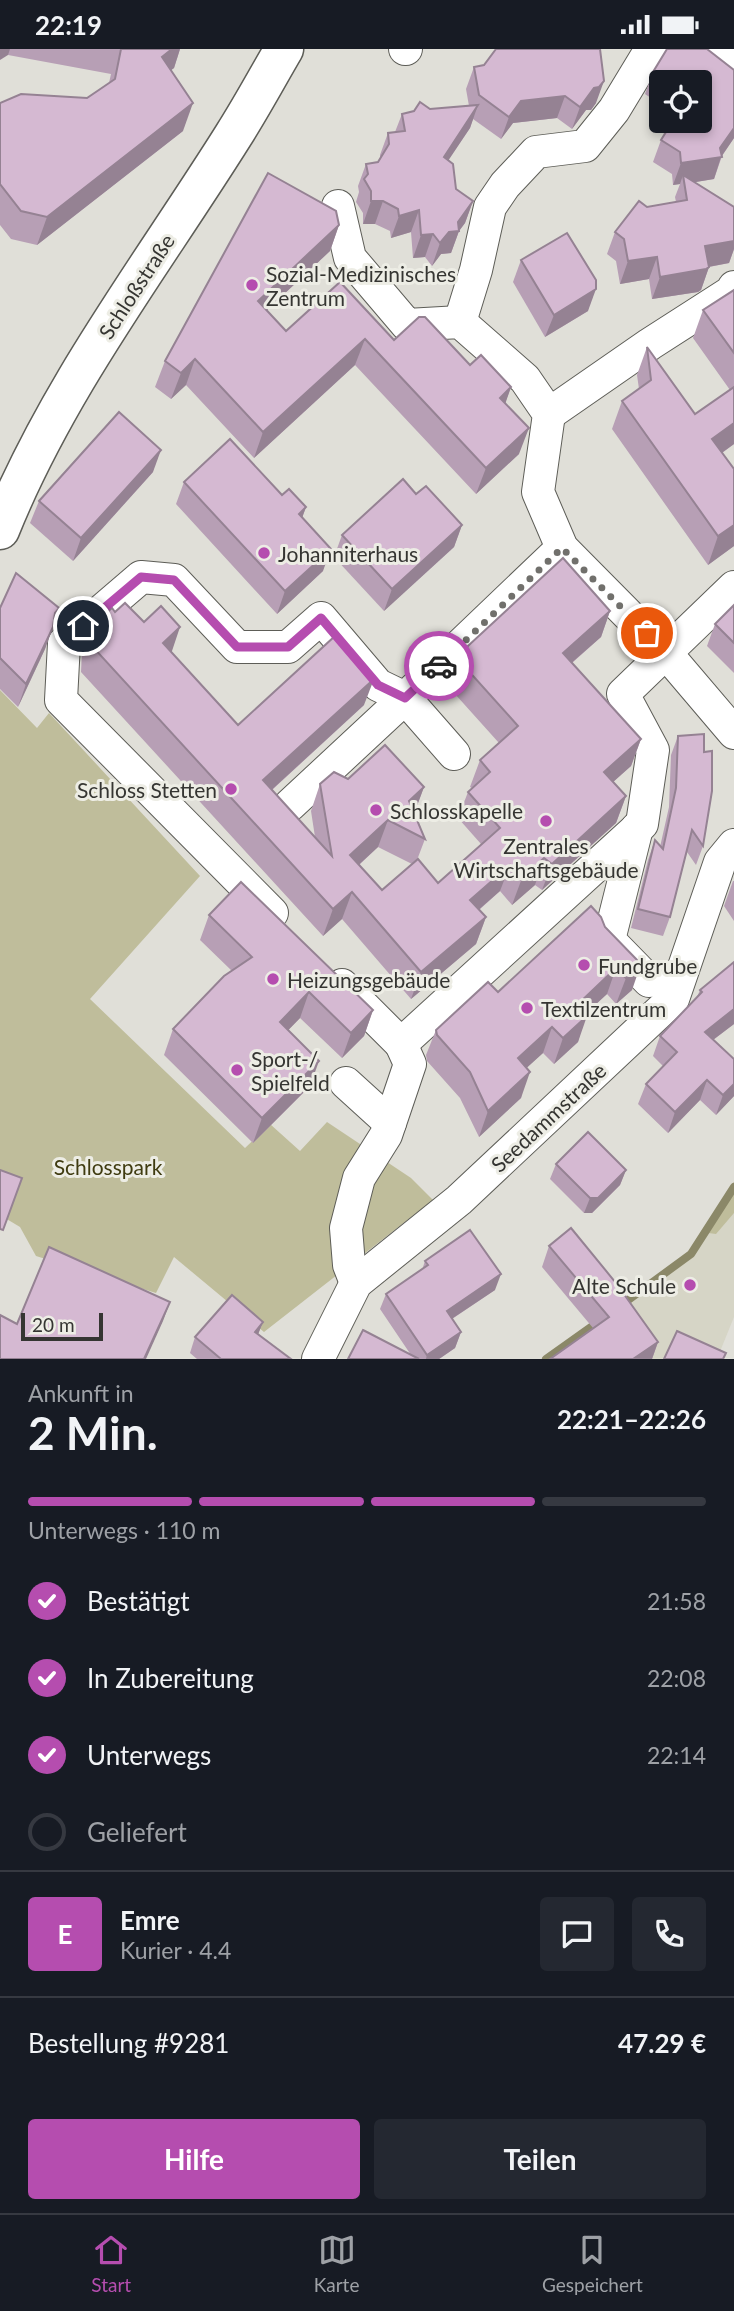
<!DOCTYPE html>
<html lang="de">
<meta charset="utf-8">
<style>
body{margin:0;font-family:Lato,sans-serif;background:#242831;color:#f1f3f6;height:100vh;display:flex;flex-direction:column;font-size:26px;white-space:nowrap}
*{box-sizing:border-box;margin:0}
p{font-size:23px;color:#9ea1a6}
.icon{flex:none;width:38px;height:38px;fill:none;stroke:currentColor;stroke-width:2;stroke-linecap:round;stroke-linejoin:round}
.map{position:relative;height:1310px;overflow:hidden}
.panel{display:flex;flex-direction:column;background:#171b24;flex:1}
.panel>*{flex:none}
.controls{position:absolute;left:649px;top:21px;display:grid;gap:14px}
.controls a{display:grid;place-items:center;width:63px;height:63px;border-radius:7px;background:#171b24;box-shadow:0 4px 10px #0003;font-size:35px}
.scale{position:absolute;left:21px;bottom:18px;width:82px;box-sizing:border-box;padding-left:7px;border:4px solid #353532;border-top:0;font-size:19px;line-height:24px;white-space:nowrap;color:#353532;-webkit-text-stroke:5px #edede5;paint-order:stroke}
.pin{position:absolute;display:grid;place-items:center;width:60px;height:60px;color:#fff;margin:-30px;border:4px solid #fff;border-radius:50%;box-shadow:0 2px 7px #0007}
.courier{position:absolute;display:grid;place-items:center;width:70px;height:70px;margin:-35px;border:5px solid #b54daf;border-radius:50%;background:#fff;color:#222;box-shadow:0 2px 9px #0007}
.headline em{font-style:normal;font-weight:700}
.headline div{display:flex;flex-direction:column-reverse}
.headline{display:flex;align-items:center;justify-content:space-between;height:119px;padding:0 28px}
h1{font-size:46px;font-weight:700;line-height:52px}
.bar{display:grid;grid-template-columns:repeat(4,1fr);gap:10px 7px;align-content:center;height:84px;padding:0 28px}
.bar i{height:9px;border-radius:5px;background:#363941}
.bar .on{background:#b54daf}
.bar p{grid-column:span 4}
.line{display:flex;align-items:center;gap:18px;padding:0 28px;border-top:2px solid #363941}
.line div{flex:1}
.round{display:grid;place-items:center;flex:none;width:74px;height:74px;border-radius:7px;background:#242831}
ol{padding:0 28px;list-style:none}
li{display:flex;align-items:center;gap:21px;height:77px}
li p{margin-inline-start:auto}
li .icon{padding:7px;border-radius:50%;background:#b54daf;color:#fff;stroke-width:4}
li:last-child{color:#9ea1a6}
li i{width:38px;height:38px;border:4px solid #363941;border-radius:50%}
.button{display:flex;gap:14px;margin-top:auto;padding:14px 28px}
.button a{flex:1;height:80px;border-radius:7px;background:#b54daf;color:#fff;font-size:28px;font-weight:700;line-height:80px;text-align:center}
.button a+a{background:#242831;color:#f1f3f6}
.status{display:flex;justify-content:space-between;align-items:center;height:49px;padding:0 35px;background:#171b24;direction:ltr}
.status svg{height:19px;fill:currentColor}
.menu{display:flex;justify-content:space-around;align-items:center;height:98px;border-top:2px solid #363941;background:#171b24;font-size:19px;color:#9ea1a6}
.menu a{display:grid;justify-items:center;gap:4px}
.menu .on{color:#b54daf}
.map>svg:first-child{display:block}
</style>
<div class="status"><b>22:19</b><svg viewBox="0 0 49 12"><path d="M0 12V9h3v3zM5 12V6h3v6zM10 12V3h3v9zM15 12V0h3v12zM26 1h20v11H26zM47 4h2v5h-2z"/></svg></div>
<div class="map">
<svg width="734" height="1310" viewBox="0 0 734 1310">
<rect width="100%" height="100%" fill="#e0dfd8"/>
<polygon fill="#d6d5c6" points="734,1133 734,1268 717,1310 551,1310 688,1203"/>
<g fill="#bfbd9b">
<polygon points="0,641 37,679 49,664 200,827 90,950 245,1099 270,1075 300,1102 327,1073 411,1129 433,1151 264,1283 174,1208 156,1244 36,1207 20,1178 0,1166"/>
<polygon points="734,1133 734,1164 716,1185 701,1183"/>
</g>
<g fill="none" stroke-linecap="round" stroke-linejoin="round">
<g stroke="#8b8868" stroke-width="8">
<polyline points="620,1257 691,1205 734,1138"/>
<polyline points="546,1310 598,1273"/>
</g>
<defs>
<g id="minor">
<polyline points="405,0 406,0"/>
<polyline points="703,0 734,16"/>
<polyline points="338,157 350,209 407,276 460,273 525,330 549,365 538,443 562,499 666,604 734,684"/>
<polyline points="460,273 476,221 490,158 505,136 536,103 585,97 614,61 651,0"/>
<polyline points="549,365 650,295 731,243 734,238"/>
<polyline points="290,756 405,649 454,705"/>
<polyline points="637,779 609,891 649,932"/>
<polyline points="272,864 61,651 64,594 141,528 174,531 237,598 288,598 321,569 378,636 405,649 562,499"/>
<polyline points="342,936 401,995 642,775 653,701 623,645 734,538"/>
<polyline points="346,1034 390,1074"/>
<polyline points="356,1234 349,1216 346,1179 359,1129 386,1086 410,1015 401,995"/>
<polyline points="318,1310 356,1234 459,1151 673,950 720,813 734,796"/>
</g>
<path id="major" d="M0,481C57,339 152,216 233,87C251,59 267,29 284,0"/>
</defs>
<use href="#minor" stroke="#5d5d57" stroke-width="34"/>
<use href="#major" stroke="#5d5d57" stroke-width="41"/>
<use href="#minor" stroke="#fff" stroke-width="32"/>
<use href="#major" stroke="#fff" stroke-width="38"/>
</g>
<g fill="#b79fb5" fill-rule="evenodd">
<polygon points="0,0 180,0 174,19 171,21 183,82 37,196 11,190 0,176 0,54 87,49 109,34 111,25 8,6"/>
<polygon points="474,18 596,54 591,61 586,61 572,80 557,69 513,74 501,90 473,70 470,79 448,111 456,140 473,152 465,174 459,182 451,204 441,205 432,217 425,208 413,209 411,183 391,189 390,182 375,175 363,175 363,164 356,153 359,143 358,137 366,115 378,113 380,109 380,106 388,84 395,83 402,65 430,60 469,57 466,40"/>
<polygon points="734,21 734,89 722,107 714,130 695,133 734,158 734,200 729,214 709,218 701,241 698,243 652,250 649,230 620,235 616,212 607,205 615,183 647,158 676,153 675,148 680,135 673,136 672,125 653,113 661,91 664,86 662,72 700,72 700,33 662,33 662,68 660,55 645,45 653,23"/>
<polygon points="339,176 330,202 267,261 286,282 394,291 470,316 511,338 505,354 519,405 476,445 355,316 254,409 186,336 171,350 155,338 165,312"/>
<polygon points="521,211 588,262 545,288 513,233"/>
<polygon points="734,241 734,395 722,404 734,420 734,497 708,516 612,380 622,352 639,340 637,326 647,298 695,365 730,341 693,289 703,261"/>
<polygon points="153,423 73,512 30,474 39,452"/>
<polygon points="184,433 282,446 306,458 302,469 323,522 277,565 176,455"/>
<polygon points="416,445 462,476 454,498 384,562 334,508 342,486"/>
<polygon points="734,556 734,624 707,597 715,575"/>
<polygon points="0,559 54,573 45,600 18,658 0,640"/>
<path d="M610,562L601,588L572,614L641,690L631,717L613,733L626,747L616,774L542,841L535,836L512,856L500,842L479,861L486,868L476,895L411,950L342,870L323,887L81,623L82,603L92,576L115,563L171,603L238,676L364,656L272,741L315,788L311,762L320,735L348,730L424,738L414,764L425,790L417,811L438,834L481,795L458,769L468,743L472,739L470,738L480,711L499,694L446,635L456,608ZM378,798L412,815L382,841L359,816Z"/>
<polygon points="678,687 703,797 696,816 687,803 670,868 663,887 631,879 648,811 655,791 660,798 669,758 671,706"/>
<polygon points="733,832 734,832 734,872 724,857"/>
<polygon points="591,857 632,941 616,955 607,945 585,965 578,993 554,1015 543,1004 526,1019 521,1049 479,1088 460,1049 427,1012 426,1006 436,981 498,943"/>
<polygon points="209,866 373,961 364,987 342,1009 300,969 288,981 310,1037 253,1094 164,1006 173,980 232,922 200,891"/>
<polygon points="700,941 734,975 713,991 734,1047 716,1066 700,1051 668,1084 638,1055 646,1035 663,1017 653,1007 660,987 697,948"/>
<polygon points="556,1115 626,1121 620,1136 592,1164 584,1164 550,1130"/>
<polygon points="549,1197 658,1293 652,1310 550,1310 593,1279 542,1218"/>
<polygon points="425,1212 495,1241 452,1270 461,1283 455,1299 439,1310 348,1310 411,1306 380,1260 386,1245 422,1221"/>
<polygon points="263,1273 258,1285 291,1310 197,1310 190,1304 195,1288"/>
</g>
<g fill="#958293">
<polygon points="0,0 10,0 8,6 0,11"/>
<polygon points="172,0 180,0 174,19 151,36 162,8"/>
<polygon points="604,32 596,54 591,61 586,61 572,80 580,58 594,39"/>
<polygon points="565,47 557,69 513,74 501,90 509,68 521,52"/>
<polygon points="193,54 183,82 37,196 47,168"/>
<polygon points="478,56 470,79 436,130 444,108"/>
<polygon points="734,79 734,89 721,108 714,130 684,135 683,126 680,135 673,136 681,114 720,99"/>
<polygon points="371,152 383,152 375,175 363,175"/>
<polygon points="473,152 465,174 459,182 451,204 441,205 432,217 440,194 458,173"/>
<polygon points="419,161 411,183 391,189 399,167"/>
<polygon points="339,176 330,202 249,278 258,252"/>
<polygon points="433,185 425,208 413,209 421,186"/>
<polygon points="734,192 734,200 729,214 697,220 705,197"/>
<polygon points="657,208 649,230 620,235 628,212"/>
<polygon points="709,218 701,241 698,243 652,250 660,228"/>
<polygon points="596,240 588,262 545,288 554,266"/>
<polygon points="365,290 355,316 254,409 263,383"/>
<polygon points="195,310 186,336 171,350 181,324"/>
<polygon points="511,338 502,364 500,349"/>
<polygon points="734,374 734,395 702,418 712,390"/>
<polygon points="529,379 519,405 476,445 486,419"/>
<polygon points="161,401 153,423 73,512 81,489"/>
<polygon points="306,458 298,480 299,465"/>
<polygon points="462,476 454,498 384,562 392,540"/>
<polygon points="734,476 734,497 708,516 718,487"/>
<polygon points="331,500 323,522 277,565 285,542"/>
<polygon points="610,562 601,588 553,630 563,604"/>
<polygon points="53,578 45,600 18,658 26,635"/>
<polygon points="180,578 171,605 163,594"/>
<polygon points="374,630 364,656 253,758 263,731"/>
<polygon points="641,690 631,717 594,750 604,723"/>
<polygon points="424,738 414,765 400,778 409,752"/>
<polygon points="626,747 616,774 542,841 552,815"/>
<polygon points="388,771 378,798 340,833 350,806"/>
<polygon points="544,809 535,836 512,856 522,829"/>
<polygon points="510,816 500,842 460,877 470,851"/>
<polygon points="352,843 342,870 323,887 333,860"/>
<polygon points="486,868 476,895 411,950 421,923"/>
<polygon points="641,915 632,941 616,955 626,929"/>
<polygon points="616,919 607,945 567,982 577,956"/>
<polygon points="309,943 300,969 271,999 280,973"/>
<polygon points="734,960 734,975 697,1003 705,983"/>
<polygon points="373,961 364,987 342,1009 351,984"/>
<polygon points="587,967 578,993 554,1015 563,989"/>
<polygon points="552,978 543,1004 509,1035 518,1009"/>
<polygon points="319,1012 310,1037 253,1094 262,1069"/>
<polygon points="530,1023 521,1049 479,1088 488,1062"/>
<polygon points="707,1031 700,1051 668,1084 675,1063"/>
<polygon points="734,1035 734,1047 716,1066 723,1046"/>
<polygon points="626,1121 620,1136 592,1164 584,1164 590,1149"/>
<polygon points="501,1225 495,1241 441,1277 447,1262"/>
<polygon points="170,1253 163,1272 146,1310 144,1310"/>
<polygon points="263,1273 257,1288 255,1283"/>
<polygon points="461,1283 455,1299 439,1310 426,1310 427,1306"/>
<polygon points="658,1293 652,1310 633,1310"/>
</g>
<g fill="#d5b9d2" stroke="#958293" stroke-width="2">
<polygon points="121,0 172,0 162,8 193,54 47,168 21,162 0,135 0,54 21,45 87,49 115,30"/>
<polygon points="496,0 600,0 604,32 599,38 594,39 580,58 565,47 521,52 509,68 479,46 474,18 484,16"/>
<polygon points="667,0 707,0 734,21 734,79 720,99 722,108 681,114 680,103 661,91 673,72 700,72 700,33 668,33 653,23"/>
<polygon points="420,53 430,60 478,56 444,108 453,115 456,140 473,152 458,173 459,182 449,183 440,194 433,185 421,186 419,161 399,167 398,160 383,152 371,152 371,142 364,130 368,125 366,115 378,113 389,95 388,84 405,82 402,65 414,62"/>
<polygon points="268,124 336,162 339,176 258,252 286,282 340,233 394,291 419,268 425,268 470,316 481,306 511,338 500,349 529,379 486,419 365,290 263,383 195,310 181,324 165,312"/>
<polygon points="683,126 734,158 734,192 705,197 709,218 706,220 660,228 657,208 628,212 624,190 615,183 639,152 647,158 687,151"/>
<polygon points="567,184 596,231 596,240 554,266 521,211"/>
<polygon points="734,241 734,304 703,261"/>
<polygon points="647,298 695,365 734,338 734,374 712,390 734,420 734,476 718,487 622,352 651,331"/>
<polygon points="119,363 161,401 81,489 39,452"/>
<polygon points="230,390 282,446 289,440 306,458 299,465 331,500 285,542 184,433"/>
<polygon points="403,430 416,445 426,437 462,476 392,540 342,486"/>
<polygon points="563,509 610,562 563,604 641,690 604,723 626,747 552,815 544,809 522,829 510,816 470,851 486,868 421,923 352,843 333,860 91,596 92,576 112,559 115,563 125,554 144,573 161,557 180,578 163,594 238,676 335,587 374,630 263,731 332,807 320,735 334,723 348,730 385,696 424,738 409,752 425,790 388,771 350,806 382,841 418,810 438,834 500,779 468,743 490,723 480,711 518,677 456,608"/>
<polygon points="16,524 59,559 55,564 53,578 26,635 0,609 0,559"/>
<polygon points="734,556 734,594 715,575"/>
<polygon points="704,685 704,703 712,702 712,742 703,797 692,781 670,868 638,860 655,791 663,800 676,739 678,687"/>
<polygon points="241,833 373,961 351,984 309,943 280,973 319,1012 262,1069 173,980 224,927 252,908 209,866"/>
<polygon points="591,857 601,868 605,878 641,915 626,929 616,919 577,956 587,967 563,989 552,978 518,1009 530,1023 488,1062 470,1023 437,986 436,981 488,933 498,943"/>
<polygon points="734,913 734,960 705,983 734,1010 734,1035 723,1046 707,1031 675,1063 646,1035 677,1003 660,987 702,943 700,941"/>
<polygon points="588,1083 626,1121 598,1149 590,1149 556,1115"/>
<polygon points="0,1121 22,1129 3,1181 0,1180"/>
<polygon points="571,1179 616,1234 658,1293 633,1310 550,1310 609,1268 549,1197"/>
<polygon points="470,1181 501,1225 447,1262 461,1283 427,1306 386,1245 428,1216 425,1212"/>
<polygon points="49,1198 170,1253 144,1310 0,1310 0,1266 17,1275"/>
<polygon points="232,1246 263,1273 255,1283 291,1310 221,1310 195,1288"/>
<polygon points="363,1281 419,1310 348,1310"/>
<polygon points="677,1282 726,1304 723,1310 664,1310"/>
</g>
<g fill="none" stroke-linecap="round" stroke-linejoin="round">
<polyline stroke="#71706c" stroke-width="7" stroke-dasharray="0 12.6" points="439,617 562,499 647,584"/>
<polyline stroke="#b54daf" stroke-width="9" points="83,577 141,528 174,531 237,598 288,598 321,569 378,636 405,649 439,617"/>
</g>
<g fill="#b54daf" stroke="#edede5" stroke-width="2.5">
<circle cx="252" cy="236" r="7"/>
<circle cx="264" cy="504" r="7"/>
<circle cx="231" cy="740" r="7"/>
<circle cx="376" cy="761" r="7"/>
<circle cx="546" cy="772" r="7"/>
<circle cx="584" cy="916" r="7"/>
<circle cx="273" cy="930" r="7"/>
<circle cx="527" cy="959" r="7"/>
<circle cx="237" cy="1021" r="7"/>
<circle cx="690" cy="1236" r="7"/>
</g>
<g text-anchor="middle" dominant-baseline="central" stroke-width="6" stroke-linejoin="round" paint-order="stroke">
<g font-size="21" fill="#353532" stroke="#edede5" text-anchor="start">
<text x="266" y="224">Sozial-Medizinisches<tspan x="266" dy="24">Zentrum</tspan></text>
<text x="278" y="504">Johanniterhaus</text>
<text x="217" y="740" text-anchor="end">Schloss Stetten</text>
<text x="390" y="761">Schlosskapelle</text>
<text x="546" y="796" text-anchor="middle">Zentrales<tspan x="546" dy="24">Wirtschaftsgebäude</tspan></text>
<text x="598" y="916">Fundgrube</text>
<text x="287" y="930">Heizungsgebäude</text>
<text x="541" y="959">Textilzentrum</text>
<text x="251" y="1009">Sport-/<tspan x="251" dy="24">Spielfeld</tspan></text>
<text x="676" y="1236" text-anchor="end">Alte Schule</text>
</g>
<g font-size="21" fill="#353532" stroke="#edede5">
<text transform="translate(136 237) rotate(-57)">Schloßstraße</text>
<text transform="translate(548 1068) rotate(-43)">Seedammstraße</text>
</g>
<g font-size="21" fill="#3f3b10" stroke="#edede5">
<text x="108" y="1117">Schlosspark</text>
</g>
</g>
</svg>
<div class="controls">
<a><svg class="icon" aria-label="locate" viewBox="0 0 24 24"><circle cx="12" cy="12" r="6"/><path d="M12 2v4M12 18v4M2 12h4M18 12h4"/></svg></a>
</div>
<div class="scale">20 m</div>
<div class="pin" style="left:647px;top:584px;background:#ea580c"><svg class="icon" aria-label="bag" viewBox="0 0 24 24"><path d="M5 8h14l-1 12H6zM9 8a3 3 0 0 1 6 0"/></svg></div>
<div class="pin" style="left:83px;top:577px;background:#1f2937"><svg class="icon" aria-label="home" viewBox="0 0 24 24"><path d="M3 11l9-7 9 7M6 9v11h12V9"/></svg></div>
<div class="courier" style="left:439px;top:617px"><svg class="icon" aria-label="car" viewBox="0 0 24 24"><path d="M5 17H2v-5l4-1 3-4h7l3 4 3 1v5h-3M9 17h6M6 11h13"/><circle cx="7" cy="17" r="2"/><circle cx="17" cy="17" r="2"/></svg></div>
</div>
<section class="panel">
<div class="headline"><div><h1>2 Min.</h1><p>Ankunft in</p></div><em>22:21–22:26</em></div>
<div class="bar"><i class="on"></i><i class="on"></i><i class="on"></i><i></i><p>Unterwegs · 110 m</p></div>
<ol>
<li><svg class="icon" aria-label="check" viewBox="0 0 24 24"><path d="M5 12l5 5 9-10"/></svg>Bestätigt<p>21:58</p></li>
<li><svg class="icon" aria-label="check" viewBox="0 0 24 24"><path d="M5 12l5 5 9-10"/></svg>In Zubereitung<p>22:08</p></li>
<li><svg class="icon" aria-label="check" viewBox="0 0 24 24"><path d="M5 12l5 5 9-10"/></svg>Unterwegs<p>22:14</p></li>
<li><i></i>Geliefert</li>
</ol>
<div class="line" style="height:126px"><b class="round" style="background:#b54daf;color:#fff">E</b><div><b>Emre</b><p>Kurier · 4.4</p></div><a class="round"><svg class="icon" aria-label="chat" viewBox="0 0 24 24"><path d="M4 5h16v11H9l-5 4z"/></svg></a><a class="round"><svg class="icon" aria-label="phone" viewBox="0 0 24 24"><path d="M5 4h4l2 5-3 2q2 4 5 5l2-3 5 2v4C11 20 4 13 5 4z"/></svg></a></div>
<div class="line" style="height:91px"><div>Bestellung #9281</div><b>47.29 €</b></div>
<div class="button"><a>Hilfe</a><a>Teilen</a></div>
</section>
<nav class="menu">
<a class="on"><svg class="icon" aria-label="home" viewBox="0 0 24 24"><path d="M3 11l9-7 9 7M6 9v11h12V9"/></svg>Start</a>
<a><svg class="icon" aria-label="map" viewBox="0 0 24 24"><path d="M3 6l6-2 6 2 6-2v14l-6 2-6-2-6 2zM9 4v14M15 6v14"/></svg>Karte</a>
<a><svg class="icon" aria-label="saved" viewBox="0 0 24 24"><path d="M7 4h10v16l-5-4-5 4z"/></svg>Gespeichert</a>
</nav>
